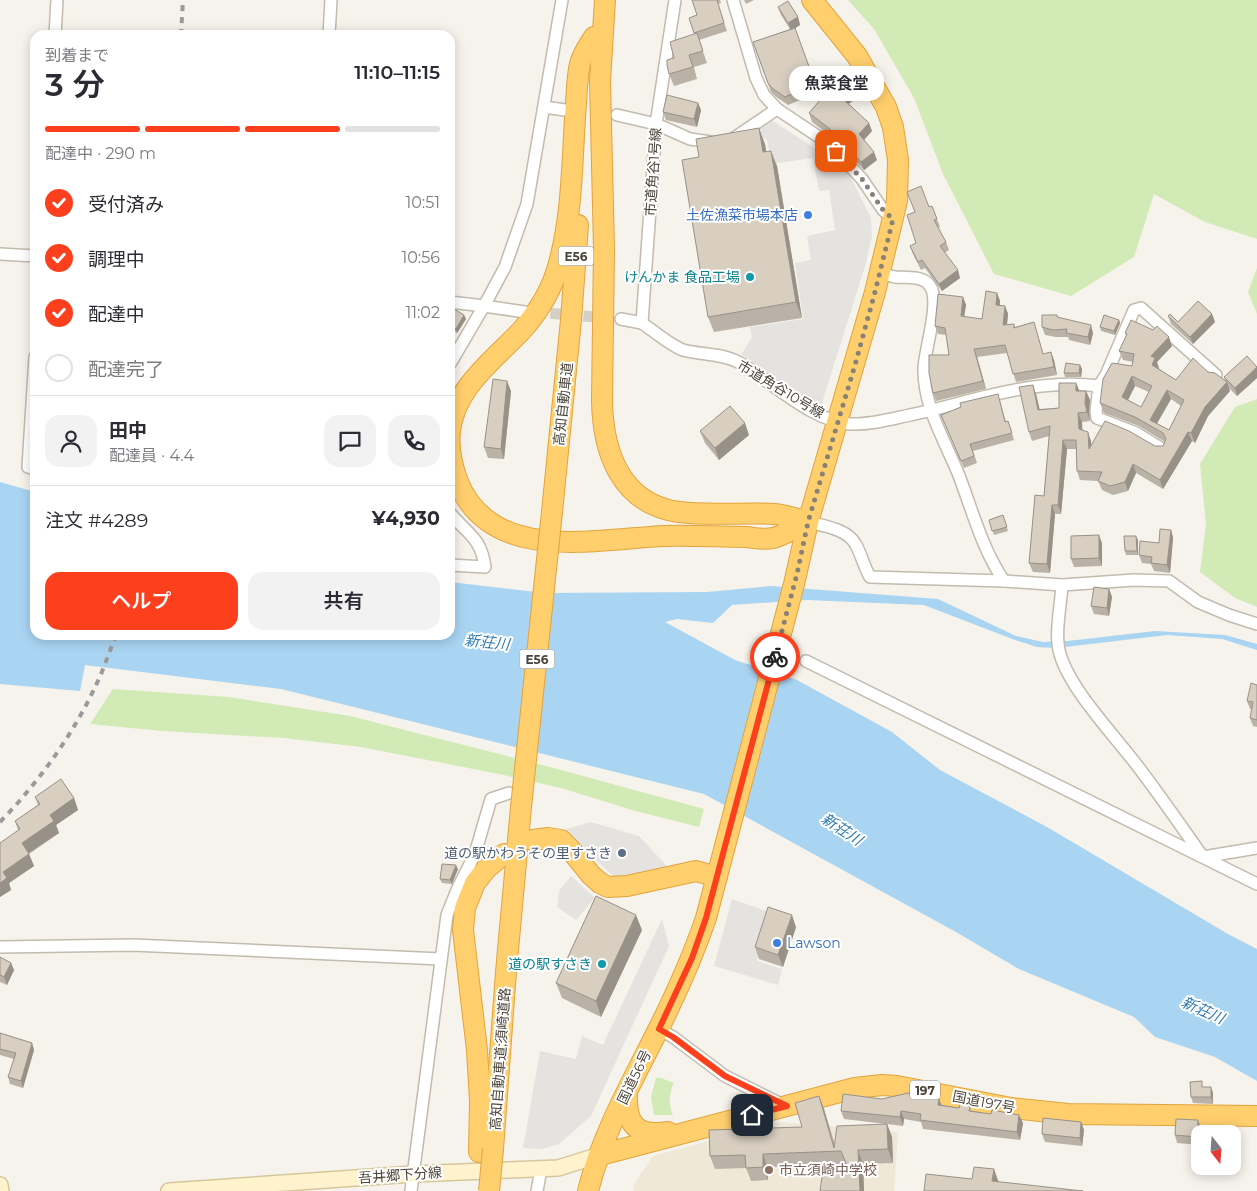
<!DOCTYPE html>
<html lang="ja">
<meta charset="utf-8">
<style>
body{margin:0;font-family:Montserrat,"Noto Sans JP",sans-serif;background:#f2f2f3;color:#2b2b33;height:100vh;display:flex;flex-direction:column;font-size:19px;white-space:nowrap}
*{box-sizing:border-box;margin:0}
p{font-size:16px;color:#7c7c81}
.icon{flex:none;width:28px;height:28px;fill:none;stroke:currentColor;stroke-width:2;stroke-linecap:round;stroke-linejoin:round}
.map{position:relative;flex:1;overflow:hidden}
.details{position:absolute;left:30px;top:30px;width:425px;height:610px;display:flex;flex-direction:column;background:#fff;border-radius:15px;box-shadow:0 2px 12px #0003}
.details>*{flex:none}
.needle{width:32px;rotate:163deg}
.buttons{position:absolute;left:1191px;top:1125px;display:grid;gap:10px}
.buttons a{display:grid;place-items:center;width:50px;height:50px;border-radius:10px;background:#fff;box-shadow:0 2px 12px #0003;font-size:25px}
.pin{position:absolute;display:grid;place-items:center;width:42px;height:42px;color:#fff;margin:-21px;border-radius:10px;box-shadow:0 2px 8px #0006}
.courier{position:absolute;display:grid;place-items:center;width:50px;height:50px;margin:-25px;border:4px solid #fc3f1d;border-radius:50%;background:#fff;color:#222;box-shadow:0 1px 6px #0007}
.bubble{position:absolute;height:35px;border-radius:15px;background:#fff;box-shadow:0 2px 12px #0003;font-size:16px;font-weight:600;line-height:35px;text-align:center}
.head em{font-style:normal;font-weight:600}
.head div{display:flex;flex-direction:column-reverse}
.head{display:flex;align-items:center;justify-content:space-between;height:85px;padding:0 15px}
h1{font-size:32px;font-weight:600;line-height:38px}
.bar{display:grid;grid-template-columns:repeat(4,1fr);gap:8px 5px;align-content:center;height:60px;padding:0 15px}
.bar i{height:6px;border-radius:4px;background:#e1e1e2}
.bar .on{background:#fc3f1d}
.bar p{grid-column:span 4}
.line{display:flex;align-items:center;gap:12px;padding:0 15px;border-top:1px solid #e1e1e2}
.line div{flex:1}
.round{display:grid;place-items:center;flex:none;width:52px;height:52px;border-radius:15px;background:#f2f2f3}
ol{padding:0 15px;list-style:none}
li{display:flex;align-items:center;gap:15px;height:55px}
li p{margin-inline-start:auto}
li .icon{padding:5px;border-radius:50%;background:#fc3f1d;color:#fff;stroke-width:4}
li:last-child{color:#7c7c81}
li i{width:28px;height:28px;border:2px solid #e1e1e2;border-radius:50%}
.primary-button{display:flex;gap:10px;margin-top:auto;padding:10px 15px}
.primary-button a{flex:1;height:58px;border-radius:15px;background:#fc3f1d;color:#fff;font-size:20px;font-weight:600;line-height:58px;text-align:center}
.primary-button a+a{background:#f2f2f3;color:#2b2b33}
.map>svg:first-child{display:block}
</style>
<div class="map">
<svg width="1257" height="1191" viewBox="0 0 1257 1191">
<rect width="100%" height="100%" fill="#f6f3ec"/>
<polygon fill="#efe8d6" points="779,1122 898,1132 894,1191 633,1191 634,1184 653,1156"/>
<g fill="#d2eab5">
<polygon points="848,0 1257,0 1257,239 1205,222 1154,194 1134,257 1071,296 994,274 943,174 914,98 874,29"/>
<polygon points="1257,268 1257,314 1248,292"/>
<polygon points="1257,399 1257,607 1235,598 1200,572 1206,524 1200,464 1235,407"/>
<polygon points="113,689 229,697 350,716 550,767 704,809 699,827 632,810 561,788 499,774 361,747 284,738 162,731 90,724"/>
<path d="M656,1078H661L674,1083C669,1093 668,1104 673,1115H654L651,1097Z"/>
</g>
<g fill="#e5e3e0">
<polygon points="770,119 819,151 850,176 871,218 872,236 866,263 822,403 812,404 779,384 741,355 752,337 750,327 803,319 795,263 811,260 807,236 835,230 829,190 819,191 813,158 771,164 767,140 751,133"/>
<polygon points="591,822 639,836 665,864 671,874 618,880 563,830"/>
<polygon points="571,876 595,898 576,920 557,907 559,891"/>
<polygon points="732,899 772,913 757,961 782,969 778,985 714,966"/>
<polygon points="662,919 669,946 591,1116 559,1144 542,1149 523,1148 540,1051 576,1059 582,1036 603,1045"/>
</g>
<polygon fill="#a9d4f2" points="0,482 35,492 35,635 450,635 450,582 545,593 707,592 771,586 938,599 1016,636 1043,642 1068,641 1155,631 1225,635 1257,644 1257,650 1222,639 1167,635 1056,648 1037,647 1015,640 924,605 807,600 732,605 713,623 677,619 665,622 735,660 797,680 892,732 940,770 1047,827 1228,934 1257,949 1257,1081 1215,1057 1155,1037 1134,1017 1019,969 956,932 704,794 281,689 85,665 80,691 0,684"/>
<g fill="none" stroke-linecap="round" stroke-linejoin="round">
<polyline stroke="#d4d0c8" stroke-width="11" stroke-dasharray="11 5.5" stroke-linecap="butt" points="534,312 621,319"/>
<defs>
<g id="street">
<polyline points="733,0 756,78 764,95 777,109 828,143 862,179 883,210 893,219"/>
<polyline points="55,35 57,0"/>
<polyline points="329,35 331,0"/>
<polyline points="544,107 565,110"/>
<polyline points="617,115 656,124 690,139 711,142"/>
<polyline points="734,138 777,109"/>
<polyline points="0,254 35,256"/>
<path d="M880,273C885,274 890,276 895,277C905,278 923,275 930,286C941,301 925,348 924,368C923,405 944,439 958,473C972,509 982,549 1004,581"/>
<polyline points="450,302 484,306 450,364"/>
<polyline points="525,312 484,306 505,267 527,204 562,0"/>
<polyline points="621,319 642,323 656,124 675,0"/>
<path d="M642,323C652,330 673,347 683,350C701,355 722,353 738,362C771,381 811,421 850,424C870,425 891,419 910,415C972,402 1035,377 1099,386"/>
<polyline points="35,357 28,467 35,469"/>
<polyline points="1162,449 1136,433 1097,418 1096,411 1099,386 1106,375 1134,310 1141,308 1216,375"/>
<path d="M450,513C467,534 481,537 485,567L450,565"/>
<path d="M808,522C824,526 848,529 856,545C862,556 864,567 870,577L1004,581L1062,585L1134,580L1169,581L1198,602L1229,615L1257,624"/>
<path d="M1062,585C1061,605 1054,635 1060,654C1070,689 1113,734 1136,764C1159,794 1181,826 1203,857L1257,848"/>
<polyline points="806,661 1257,884"/>
<polyline points="0,947 133,945 441,959"/>
<polyline points="659,1029 673,1037 725,1076 785,1106"/>
<polyline points="411,1191 447,915 457,890 475,854 491,799 509,793"/>
<polyline points="537,1191 541,1169"/>
</g>
<g id="secondary">
<polyline points="0,1185 1,1191"/>
<polyline points="169,1191 413,1174 558,1168 600,1155"/>
</g>
<g id="highway">
<path d="M605,0L600,81L604,249L602,401C603,453 621,504 679,512C711,516 743,512 775,514C786,515 797,519 808,522"/>
<path d="M594,37C589,45 582,55 580,64C577,76 577,90 576,103C572,155 573,212 559,263C553,287 539,311 522,330C494,360 455,387 450,431C448,448 452,466 458,482C491,564 596,539 664,536C691,535 719,537 747,537C755,538 765,540 773,538C783,536 798,526 808,522"/>
<polyline points="552,512 571,320 578,225"/>
<polyline points="533,840 548,838 561,840 570,849 591,875 600,883 608,887 627,886 696,871 717,877"/>
<path d="M627,1092C626,1123 634,1137 668,1132"/>
<polyline points="493,1149 506,972 521,807"/>
<polyline points="479,1152 480,1101 477,1050 463,930 465,908 475,883 487,868 504,854"/>
<polyline points="600,1155 855,1088 882,1085 897,1086 1011,1108 1068,1114 1257,1116"/>
<path d="M588,1191C602,1134 632,1082 658,1030C676,994 693,956 706,918L794,584L808,522L875,292L897,201L898,160L893,127L886,107L857,56L812,0"/>
</g>
</defs>
<use href="#street" stroke="#c2bbae" stroke-width="14"/>
<use href="#secondary" stroke="#d6c79b" stroke-width="18"/>
<use href="#highway" stroke="#e0a43c" stroke-width="22"/>
<use href="#street" stroke="#fff" stroke-width="11"/>
<use href="#secondary" stroke="#fff3cd" stroke-width="15"/>
<use href="#highway" stroke="#ffcf6e" stroke-width="20"/>
<g stroke="#9a9a9a" stroke-width="4" stroke-dasharray="6 6" stroke-linecap="butt">
<polyline points="181,35 183,0"/>
<path d="M0,822C38,783 73,735 96,685C104,669 109,652 116,635"/>
</g>
<defs>
<g id="highway-bridge">
<polyline points="521,807 552,512"/>
<polyline points="489,1191 493,1149"/>
</g>
</defs>
<use href="#highway-bridge" stroke="#e0a43c" stroke-width="22" stroke-linecap="butt"/>
<use href="#highway-bridge" stroke="#ffcf6e" stroke-width="20"/>
</g>
<g fill="#bab2a6" fill-rule="evenodd">
<polygon points="692,0 720,0 721,3 718,4 727,31 699,40 707,63 694,67 697,79 674,86 669,74 674,58 695,34 689,18 697,15"/>
<polygon points="744,0 754,0 746,4"/>
<polygon points="778,7 798,17 800,25 795,28 811,72 821,81 852,90 855,99 849,104 872,131 864,140 877,160 864,170 833,138 812,122 809,113 819,101 812,95 788,105 775,96 771,92 753,42 790,29 781,15"/>
<polygon points="698,103 701,110 697,127 666,120 663,112"/>
<polygon points="765,144 766,151 777,166 802,318 714,332 708,317 699,157"/>
<polygon points="932,206 940,227 938,228 946,242 949,250 944,253 960,278 942,291 925,268 921,270 913,254 910,246 916,243 929,207"/>
<polygon points="997,293 1000,301 1000,305 1005,306 1008,314 1007,325 1014,324 1015,327 1034,322 1043,354 1054,360 1057,375 1016,382 1007,353 977,357 986,389 936,401 933,393 949,355 946,335 938,334 935,326 963,297 966,305 964,317 982,319"/>
<polygon points="1212,314 1215,322 1193,344 1171,324 1168,316 1178,322"/>
<polygon points="464,315 466,319 457,333 450,328 450,316"/>
<polygon points="1057,315 1058,318 1093,333 1090,345 1069,340 1068,337 1056,337 1045,335 1042,327"/>
<polygon points="1119,320 1120,323 1115,335 1101,331 1100,327"/>
<path d="M1125,333L1172,346L1157,362L1158,368L1176,380L1208,372L1225,380L1224,377L1257,366V378L1237,396L1228,387L1230,391L1208,416L1195,443L1192,441L1163,489L1136,473L1128,491L1113,495L1102,490L1098,481L1080,480L1077,471L1076,449H1067L1061,514H1055L1050,573L1033,572L1029,563L1044,496L1049,436L1032,441L1029,432L1036,394L1039,409L1059,408L1076,383L1079,391H1086L1090,400L1089,412L1090,421L1082,422V430L1091,441V444L1155,446H1163L1165,442L1139,426L1104,413L1100,403L1132,366L1133,362L1123,360L1119,351L1126,336ZM1135,386L1149,392L1141,407L1128,400ZM1171,399L1181,406L1169,430L1157,424Z"/>
<polygon points="1080,365 1082,369 1081,377 1065,377 1064,373"/>
<polygon points="511,391 504,459 488,458 484,447"/>
<polygon points="1000,401 1006,422 1008,421 1014,440 973,451 977,463 964,468 941,415"/>
<polygon points="700,431 749,435 719,460 705,443"/>
<polygon points="1003,515 1008,531 994,535 989,520"/>
<polygon points="1171,530 1173,538 1170,573 1154,571 1151,564 1142,563 1139,555 1159,543"/>
<polygon points="1138,540 1138,555 1126,555 1125,551"/>
<polygon points="1102,543 1102,566 1074,567 1071,559"/>
<polygon points="1109,589 1112,597 1109,616 1094,614 1091,606"/>
<polygon points="1257,685 1257,727 1253,726 1250,718 1252,709 1250,709 1247,701"/>
<polygon points="35,797 74,798 78,810 56,825 59,833 29,854 34,866 9,883 11,890 0,897 18,830 15,821 38,805"/>
<polygon points="458,869 452,884 442,883 440,879"/>
<polygon points="796,927 783,967 759,959 755,947"/>
<polygon points="642,930 601,1017 562,998 556,983"/>
<polygon points="0,957 11,963 14,970 7,985 0,982"/>
<polygon points="0,1033 32,1043 34,1050 23,1088 10,1084 8,1077 14,1059 0,1055"/>
<polygon points="1211,1087 1213,1093 1213,1104 1193,1103 1191,1097"/>
<polygon points="819,1096 824,1109 835,1145 886,1124 844,1119 841,1111 941,1105 959,1108 970,1106 972,1112 1023,1123 1020,1140 923,1129 921,1122 904,1119 903,1126 887,1124 892,1137 893,1163 863,1164 864,1191 820,1191 849,1173 846,1164 767,1167 768,1180 751,1181 746,1168 715,1169 710,1156 802,1127"/>
<polygon points="1081,1122 1084,1130 1082,1146 1045,1142 1042,1134"/>
<polygon points="1201,1128 1200,1145 1177,1143 1175,1135"/>
</g>
<g fill="#979187">
<polygon points="798,17 800,25 791,31 788,23"/>
<polygon points="852,90 855,99 845,106 842,98"/>
<polygon points="698,103 701,110 697,127 694,119"/>
<polygon points="869,123 872,131 862,142 859,134"/>
<polygon points="759,128 765,144 769,168 763,152"/>
<polygon points="771,151 777,166 802,318 796,302"/>
<polygon points="874,152 877,160 864,170 861,162"/>
<polygon points="958,270 960,278 942,291 939,284"/>
<polygon points="997,293 1000,301 999,313 996,305"/>
<polygon points="963,297 966,305 963,324 961,316"/>
<polygon points="1005,306 1008,314 1006,333 1003,325"/>
<polygon points="1212,314 1215,322 1193,344 1190,337"/>
<polygon points="464,315 466,319 457,333 456,329"/>
<polygon points="1119,320 1120,323 1115,335 1114,331"/>
<polygon points="1091,325 1093,333 1090,345 1088,337"/>
<polygon points="1169,337 1172,346 1157,362 1159,368 1156,374 1152,365 1151,356"/>
<polygon points="974,349 977,357 986,389 983,381"/>
<polygon points="1051,352 1054,360 1057,375 1054,367"/>
<polygon points="1080,365 1082,369 1081,377 1079,373"/>
<polygon points="1257,367 1257,378 1237,396 1235,388"/>
<polygon points="1132,376 1135,386 1125,406 1122,397"/>
<polygon points="507,381 511,391 504,459 501,449"/>
<polygon points="1227,382 1230,391 1208,416 1195,443 1191,433 1205,407"/>
<polygon points="1076,383 1080,392 1076,391"/>
<polygon points="1033,385 1036,394 1042,419 1038,410"/>
<polygon points="1167,390 1171,399 1154,428 1150,420"/>
<polygon points="1086,391 1090,400 1089,412 1090,421 1087,412 1085,403"/>
<polygon points="1078,413 1082,422 1083,438 1079,429"/>
<polygon points="745,423 749,435 719,460 715,448"/>
<polygon points="1088,432 1091,441 1092,458 1089,449"/>
<polygon points="1188,432 1192,441 1163,489 1160,480"/>
<polygon points="1063,440 1067,449 1061,514 1058,505"/>
<polygon points="1133,464 1136,473 1128,491 1125,482"/>
<polygon points="1052,505 1055,514 1050,573 1047,564"/>
<polygon points="1171,530 1173,538 1170,573 1167,565"/>
<polygon points="1099,535 1102,543 1102,566 1099,558"/>
<polygon points="1136,536 1138,540 1138,555 1137,551"/>
<polygon points="1109,589 1112,597 1109,616 1107,608"/>
<polygon points="74,798 78,810 56,825 59,833 26,855 22,843 50,815"/>
<polygon points="29,854 34,866 9,883 11,890 0,897 0,883 3,872"/>
<polygon points="456,865 458,869 452,884 450,880"/>
<polygon points="636,915 642,930 601,1017 596,1001"/>
<polygon points="792,915 796,927 783,967 778,955"/>
<polygon points="11,963 14,970 7,985 4,977"/>
<polygon points="32,1043 34,1050 23,1088 21,1081"/>
<polygon points="1211,1087 1213,1093 1213,1104 1211,1097"/>
<polygon points="819,1096 824,1109 836,1151"/>
<polygon points="939,1098 942,1107 938,1105"/>
<polygon points="901,1111 904,1119 903,1126 900,1117"/>
<polygon points="1019,1115 1023,1123 1020,1140 1017,1132"/>
<polygon points="1198,1120 1201,1128 1200,1145 1197,1137"/>
<polygon points="1081,1122 1084,1130 1082,1146 1080,1138"/>
<polygon points="887,1124 892,1137 893,1163 888,1149"/>
<polygon points="858,1150 863,1164 864,1191 860,1191"/>
<polygon points="763,1154 767,1167 768,1180 763,1167"/>
<polygon points="994,1169 999,1183 992,1181"/>
</g>
<g fill="#d8cfc1" stroke="#979187" fill-rule="evenodd">
<polygon points="692,0 717,0 724,23 694,33 689,18 697,15"/>
<polygon points="788,1 798,17 788,23 778,7"/>
<polygon points="795,28 811,72 821,81 835,69 852,90 842,98 869,123 859,134 874,152 861,162 830,129 809,113 822,98 809,86 785,97 772,88 768,83 753,42"/>
<polygon points="697,33 703,51 689,55 693,67 669,74 667,65 667,60 674,58 670,42"/>
<polygon points="667,95 698,103 694,119 663,112"/>
<polygon points="759,128 763,152 771,151 796,302 708,317 682,160 699,157 696,139"/>
<polygon points="921,186 929,207 932,206 937,219 934,220 946,242 940,246 958,270 939,284 922,260 918,262 910,246 916,243 907,215 915,212 907,192"/>
<polygon points="986,291 997,293 996,305 1005,306 1003,325 1014,324 1014,328 1034,322 1043,354 1051,352 1054,367 1013,374 1005,345 974,349 983,381 933,393 929,373 929,355 949,355 945,328 935,326 938,294 963,297 961,316 982,319"/>
<polygon points="1198,301 1212,314 1190,337 1168,316 1170,314 1178,322"/>
<polygon points="454,309 464,315 456,329 450,325 450,316"/>
<polygon points="1042,315 1057,315 1057,317 1091,325 1088,337 1066,333 1067,329 1053,330 1042,327"/>
<polygon points="1104,315 1119,320 1114,331 1100,327"/>
<path d="M1131,320L1153,330L1157,326L1169,337L1151,356L1155,358L1152,365L1176,380L1193,358L1208,372L1215,373L1227,382L1205,407L1191,433L1188,432L1160,480L1133,464L1125,482L1110,486L1098,481L1102,472L1077,471L1076,440H1063L1058,505H1052L1047,564L1029,563L1035,495L1044,496L1050,426L1029,432L1019,387L1033,385L1038,410L1059,408V383H1076V391H1086L1085,403L1087,412L1078,413L1079,429L1088,432L1089,449L1105,421L1129,431L1155,446H1163L1166,439L1163,433L1135,417L1100,403L1103,379L1112,363L1132,366L1134,354L1119,351L1127,334L1125,333ZM1132,376L1152,386L1141,407L1122,397ZM1167,390L1184,400L1169,430L1150,420Z"/>
<polygon points="1247,356 1257,367 1235,388 1224,377"/>
<polygon points="1066,363 1080,365 1079,373 1064,373"/>
<polygon points="493,379 507,381 501,449 484,447"/>
<polygon points="998,394 1005,422 1008,421 1012,433 970,444 974,456 961,461 941,415 961,407 960,403"/>
<polygon points="730,406 745,423 715,448 700,431"/>
<polygon points="1003,515 1007,527 992,531 989,520"/>
<polygon points="1160,529 1171,530 1167,565 1151,563 1152,557 1139,555 1140,541 1159,543"/>
<polygon points="1099,535 1099,558 1071,559 1071,536"/>
<polygon points="1124,536 1136,536 1137,551 1125,551"/>
<polygon points="1094,587 1109,589 1107,608 1091,606"/>
<polygon points="1251,683 1257,685 1257,720 1250,718 1253,702 1247,701"/>
<polygon points="61,779 74,798 50,815 54,821 22,843 29,854 3,872 7,878 0,883 0,843 20,829 15,821 40,804 35,797"/>
<polygon points="442,864 456,865 450,880 440,879"/>
<polygon points="596,896 636,915 596,1001 556,983"/>
<polygon points="768,907 792,915 778,955 755,947"/>
<polygon points="0,957 11,963 4,977 0,975"/>
<polygon points="0,1033 32,1043 21,1081 8,1077 16,1053 0,1049"/>
<polygon points="1202,1081 1202,1087 1211,1087 1211,1097 1191,1097 1190,1082"/>
<polygon points="908,1093 939,1098 938,1105 959,1108 960,1104 970,1106 969,1111 991,1114 992,1110 1019,1115 1017,1132 920,1120 921,1114 901,1111 900,1117 841,1111 843,1094 882,1099"/>
<polygon points="819,1096 834,1148 837,1126 887,1124 888,1149 858,1150 860,1191 820,1191 823,1170 850,1173 841,1151 763,1154 763,1167 746,1168 745,1155 710,1156 709,1130 802,1127 795,1103"/>
<polygon points="1043,1118 1081,1122 1080,1138 1042,1134"/>
<polygon points="1176,1119 1198,1120 1197,1137 1175,1135"/>
<polygon points="974,1167 994,1169 992,1181 1083,1191 924,1191 926,1174 972,1179"/>
</g>
<g fill="none" stroke-linecap="round" stroke-linejoin="round">
<polyline stroke="#878178" stroke-width="5" stroke-dasharray="0 9" points="775,657 797,574 808,522 855,365 875,292 893,219 883,210 862,179 836,151"/>
<polyline stroke="#fc3f1d" stroke-width="6" points="752,1115 787,1106 725,1076 673,1037 659,1029 692,958 706,918 775,657"/>
</g>
<g fill="#3f7fe0" stroke="#fff" stroke-width="2">
<circle cx="808" cy="215" r="5"/>
<circle cx="777" cy="943" r="5"/>
</g>
<g fill="#0f9aa8" stroke="#fff" stroke-width="2">
<circle cx="750" cy="277" r="5"/>
<circle cx="602" cy="964" r="5"/>
</g>
<circle fill="#5c6f8a" stroke="#fff" stroke-width="2" cx="622" cy="853" r="5"/>
<circle fill="#8d6e63" stroke="#fff" stroke-width="2" cx="769" cy="1170" r="5"/>
<g text-anchor="middle" dominant-baseline="central" stroke-width="4" stroke-linejoin="round" paint-order="stroke">
<g fill="#fff" stroke="#817c74" stroke-width="1">
<rect x="558.5" y="246.5" width="35" height="19" rx="4"/>
<rect x="519.5" y="649.5" width="35" height="19" rx="4"/>
<rect x="910" y="1080.5" width="30" height="19" rx="4"/>
</g>
<g font-size="12" font-weight="bold" fill="#4b4439">
<text x="576" y="256">E56</text>
<text x="537" y="659">E56</text>
<text x="925" y="1090">197</text>
</g>
<g font-size="14" fill="#4b4439" stroke="#fff">
<text transform="translate(653 172) rotate(-86)">市道角谷1号線</text>
<text transform="translate(781 389) rotate(31)">市道角谷10号線</text>
<text transform="translate(563 404) rotate(-84)">高知自動車道</text>
<text transform="translate(500 1059) rotate(-86)">高知自動車道;須崎道路</text>
<text transform="translate(634 1077) rotate(-64)">国道56号</text>
<text transform="translate(984 1102) rotate(11)">国道197号</text>
<text transform="translate(400 1175) rotate(-4)">吾井郷下分線</text>
</g>
<g font-size="14" fill="#366cbe" stroke="#fff" text-anchor="end">
<text x="798" y="215">土佐漁菜市場本店</text>
<text x="787" y="943" text-anchor="start">Lawson</text>
</g>
<g font-size="14" fill="#0d838f" stroke="#fff" text-anchor="end">
<text x="740" y="277">けんかま 食品工場</text>
<text x="592" y="964">道の駅すさき</text>
</g>
<g font-size="14" fill="#4e5e75" stroke="#fff" text-anchor="end">
<text x="612" y="853">道の駅かわうその里すさき</text>
</g>
<g font-size="14" fill="#785e54" stroke="#fff" text-anchor="start">
<text x="779" y="1170">市立須崎中学校</text>
</g>
<g font-size="15" font-style="italic" fill="#2e7ab2" stroke="#fff">
<text transform="translate(487 642) rotate(6)">新荘川</text>
<text transform="translate(842 829) rotate(33)">新荘川</text>
<text transform="translate(1203 1010) rotate(24)">新荘川</text>
</g>
</g>
</svg>
<div class="buttons">
<a><svg class="needle" viewBox="-14 -14 28 28"><path d="M0-13l5 13h-10z" fill="#e53935"/><path d="M0 13l5-13h-10z" fill="#7c7c81"/></svg></a>
</div>
<div class="pin" style="left:836px;top:151px;background:#ea580c"><svg class="icon" aria-label="bag" viewBox="0 0 24 24"><path d="M5 8h14l-1 12H6zM9 8a3 3 0 0 1 6 0"/></svg></div>
<div class="pin" style="left:752px;top:1115px;background:#1f2937"><svg class="icon" aria-label="home" viewBox="0 0 24 24"><path d="M3 11l9-7 9 7M6 9v11h12V9"/></svg></div>
<div class="courier" style="left:775px;top:657px"><svg class="icon" aria-label="bike" viewBox="0 0 24 24"><circle cx="6" cy="16" r="4"/><circle cx="18" cy="16" r="4"/><path d="M6 16l4-8h5l3 8M10 8l3 8H6M13 5h3"/></svg></div>
<div class="bubble" style="left:789px;top:66px;width:95px">魚菜食堂</div>
<section class="details">
<div class="head"><div><h1>3 分</h1><p>到着まで</p></div><em>11:10–11:15</em></div>
<div class="bar"><i class="on"></i><i class="on"></i><i class="on"></i><i></i><p>配達中 · 290 m</p></div>
<ol>
<li><svg class="icon" aria-label="check" viewBox="0 0 24 24"><path d="M5 12l5 5 9-10"/></svg>受付済み<p>10:51</p></li>
<li><svg class="icon" aria-label="check" viewBox="0 0 24 24"><path d="M5 12l5 5 9-10"/></svg>調理中<p>10:56</p></li>
<li><svg class="icon" aria-label="check" viewBox="0 0 24 24"><path d="M5 12l5 5 9-10"/></svg>配達中<p>11:02</p></li>
<li><i></i>配達完了</li>
</ol>
<div class="line" style="height:90px"><a class="round"><svg class="icon" aria-label="person" viewBox="0 0 24 24"><circle cx="12" cy="8" r="4"/><path d="M4 21q1-7 8-7t8 7"/></svg></a><div><b>田中</b><p>配達員 · 4.4</p></div><a class="round"><svg class="icon" aria-label="chat" viewBox="0 0 24 24"><path d="M4 5h16v11H9l-5 4z"/></svg></a><a class="round"><svg class="icon" aria-label="phone" viewBox="0 0 24 24"><path d="M5 4h4l2 5-3 2q2 4 5 5l2-3 5 2v4C11 20 4 13 5 4z"/></svg></a></div>
<div class="line" style="height:65px"><div>注文 #4289</div><b>¥4,930</b></div>
<div class="primary-button"><a>ヘルプ</a><a>共有</a></div>
</section>
</div>
